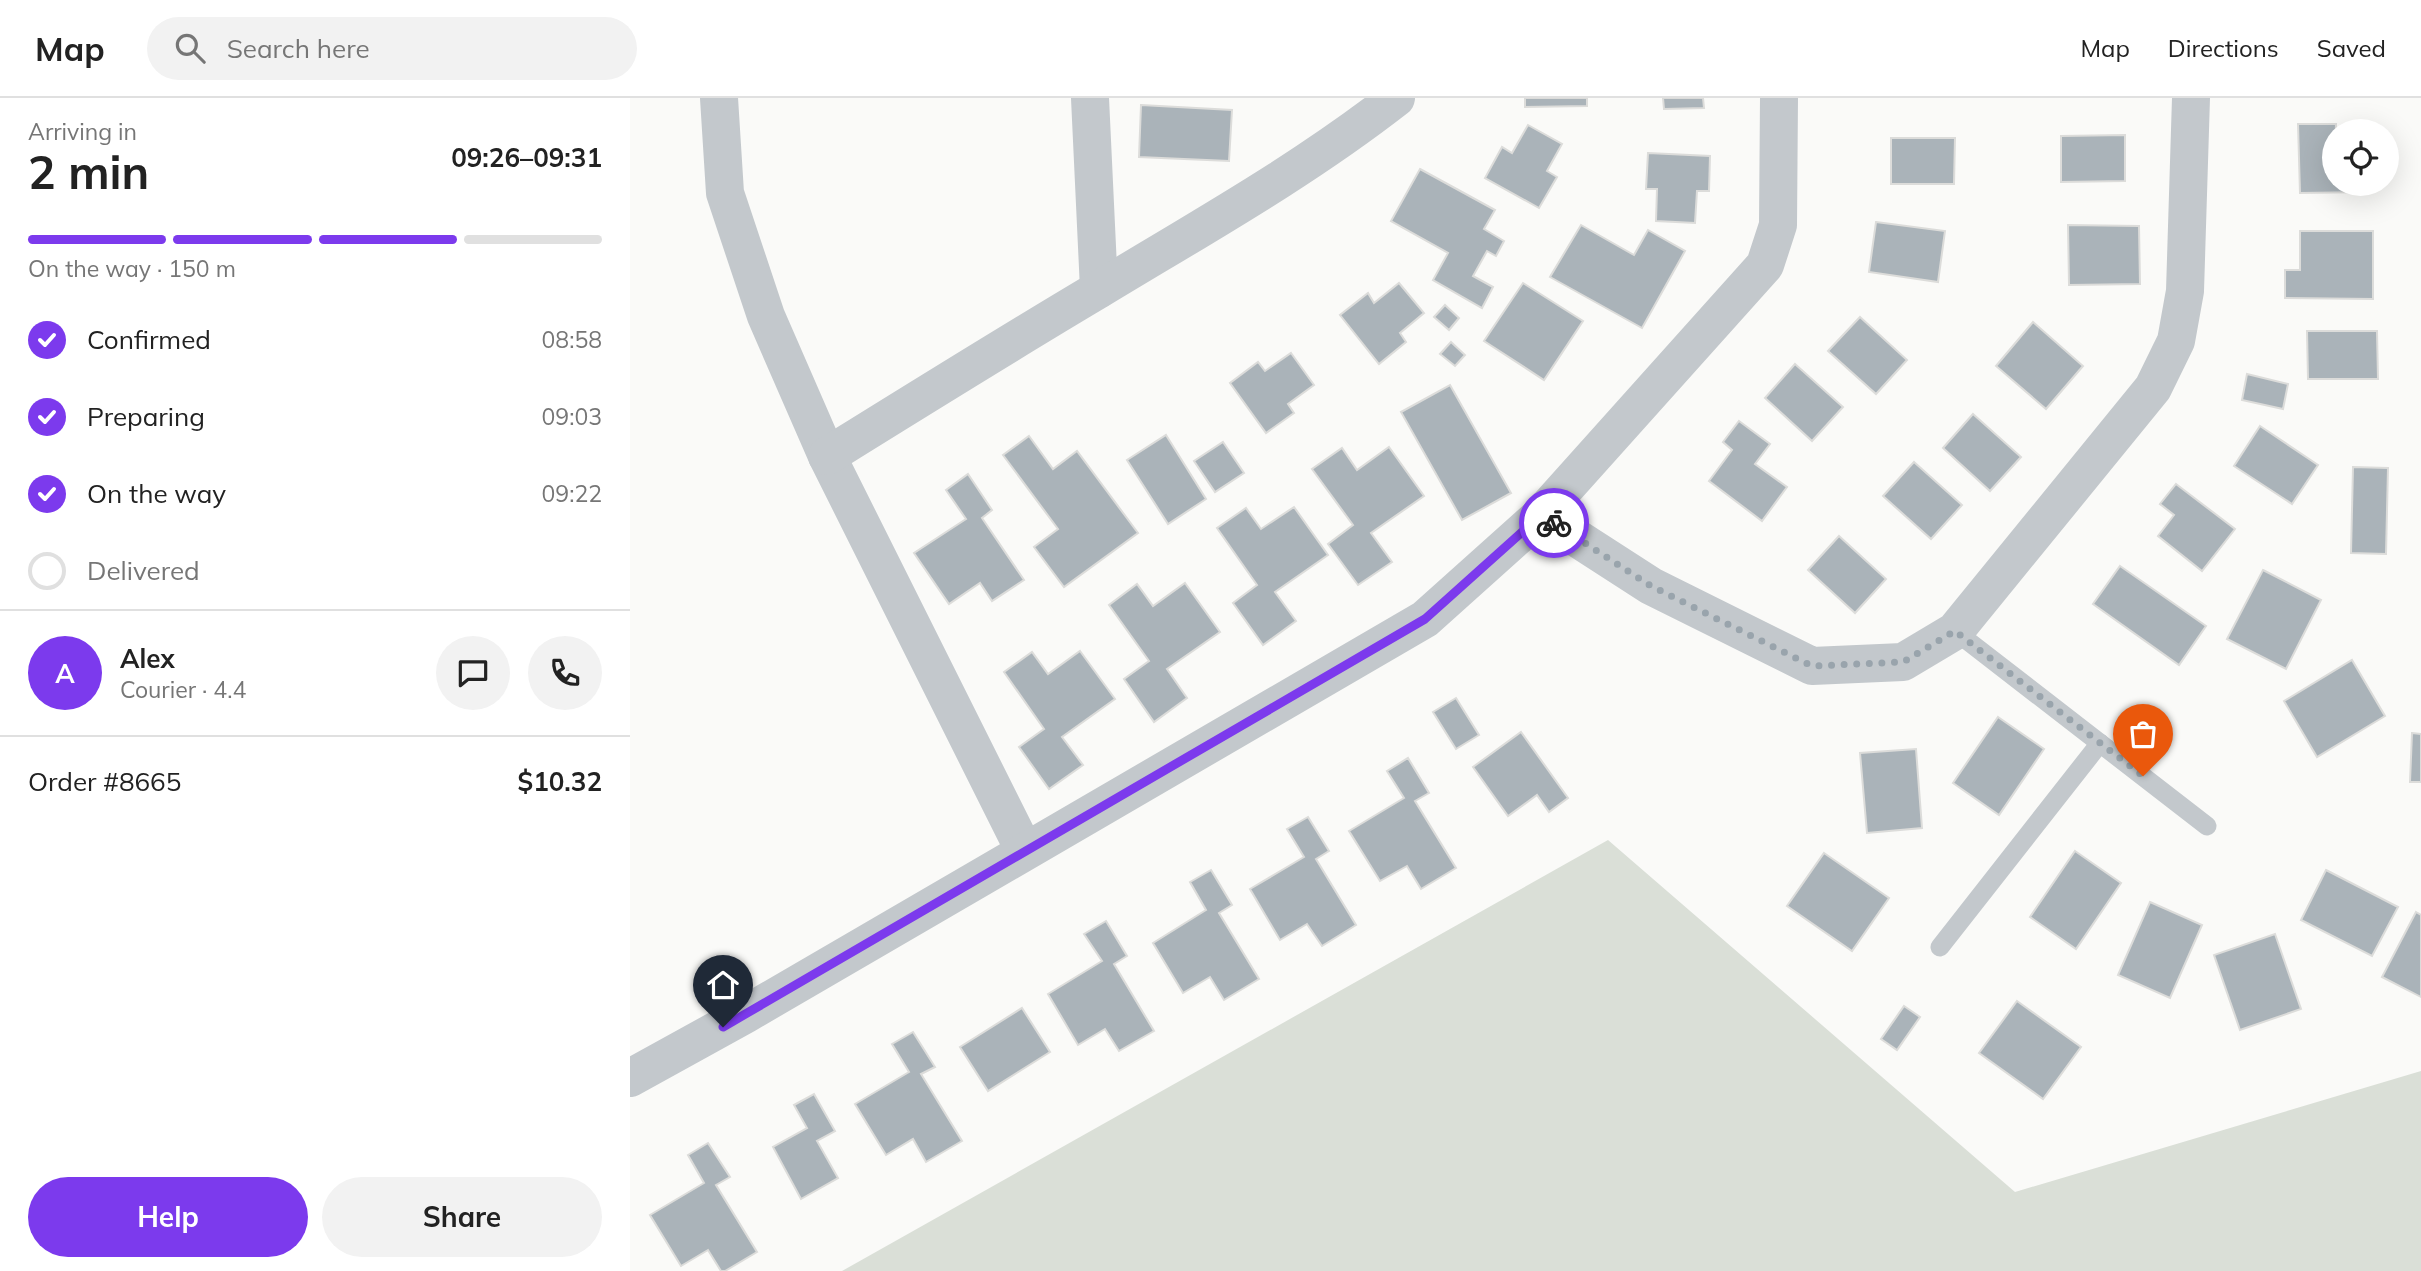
<!DOCTYPE html>
<meta charset="utf-8">
<style>
body{margin:0;font-family:Mulish,sans-serif;background:#f2f2f2;color:#222;height:100vh;display:flex;flex-direction:column;font-size:26px;white-space:nowrap}
*{box-sizing:border-box;margin:0}
p{font-size:23px;color:#767676}
.icon{flex:none;width:38px;height:38px;fill:none;stroke:currentColor;stroke-width:2;stroke-linecap:round;stroke-linejoin:round}
.map{position:relative;flex:1;overflow:hidden}
.drawer{display:flex;flex-direction:column;background:#fff;width:630px}
.drawer>*{flex:none}
.buttons{position:absolute;left:1692px;top:21px;display:grid;gap:14px}
.buttons a{display:grid;place-items:center;width:77px;height:77px;border-radius:50%;background:#fff;box-shadow:0 7px 28px #0002;font-size:35px}
.pin{position:absolute;display:grid;place-items:center;width:60px;height:60px;color:#fff;margin:-72px -30px;border-radius:50% 50% 50% 0;rotate:-45deg;box-shadow:0 0 7px #0007}
.pin .icon{rotate:45deg}
.courier{position:absolute;display:grid;place-items:center;width:70px;height:70px;margin:-35px;border:5px solid #7c3aed;border-radius:50%;background:#fff;color:#222;box-shadow:0 2px 9px #0007}
.overview em{font-style:normal;font-weight:700}
.overview div{display:flex;flex-direction:column-reverse}
.overview{display:flex;align-items:center;justify-content:space-between;height:119px;padding:0 28px}
h1{font-size:46px;font-weight:700;line-height:52px}
.bar{display:grid;grid-template-columns:repeat(4,1fr);gap:10px 7px;align-content:center;height:84px;padding:0 28px}
.bar i{height:9px;border-radius:5px;background:#e0e0e0}
.bar .on{background:#7c3aed}
.bar p{grid-column:span 4}
.line{display:flex;align-items:center;gap:18px;padding:0 28px;border-top:2px solid #e0e0e0}
.line div{flex:1}
.round{display:grid;place-items:center;flex:none;width:74px;height:74px;border-radius:37px;background:#f2f2f2}
ol{padding:0 28px;list-style:none}
li{display:flex;align-items:center;gap:21px;height:77px}
li p{margin-inline-start:auto}
li .icon{padding:7px;border-radius:50%;background:#7c3aed;color:#fff;stroke-width:4}
li:last-child{color:#767676}
li i{width:38px;height:38px;border:4px solid #e0e0e0;border-radius:50%}
.cta{display:flex;gap:14px;margin-top:auto;padding:14px 28px}
.cta a{flex:1;height:80px;border-radius:42px;background:#7c3aed;color:#fff;font-size:28px;font-weight:700;line-height:80px;text-align:center}
.cta a+a{background:#f2f2f2;color:#222}
header{display:flex;align-items:center;gap:42px;box-sizing:border-box;height:98px;padding:0 35px;background:#fff;border-bottom:2px solid #e0e0e0}
header strong{font-size:33px}
nav{display:flex;gap:38px;margin-inline-start:auto;font-size:24px}
.search{width:490px;height:63px;background:#f2f2f2;display:flex;align-items:center;gap:18px;box-sizing:border-box;padding:0 24px;border-radius:38px;color:#767676;font-size:26px}
main{display:flex;flex:1;min-height:0}
.map>svg:first-child{display:block}
</style>
<header>
<strong>Map</strong>
<div class="search"><svg class="icon" aria-label="search" viewBox="0 0 24 24"><circle cx="10" cy="10" r="6"/><path d="M15 15l6 6"/></svg>Search here</div>
<nav><a>Map</a><a>Directions</a><a>Saved</a></nav>
</header>
<main>
<section class="drawer">
<div class="overview"><div><h1>2 min</h1><p>Arriving in</p></div><em>09:26–09:31</em></div>
<div class="bar"><i class="on"></i><i class="on"></i><i class="on"></i><i></i><p>On the way · 150 m</p></div>
<ol>
<li><svg class="icon" aria-label="check" viewBox="0 0 24 24"><path d="M5 12l5 5 9-10"/></svg>Confirmed<p>08:58</p></li>
<li><svg class="icon" aria-label="check" viewBox="0 0 24 24"><path d="M5 12l5 5 9-10"/></svg>Preparing<p>09:03</p></li>
<li><svg class="icon" aria-label="check" viewBox="0 0 24 24"><path d="M5 12l5 5 9-10"/></svg>On the way<p>09:22</p></li>
<li><i></i>Delivered</li>
</ol>
<div class="line" style="height:126px"><b class="round" style="background:#7c3aed;color:#fff">A</b><div><b>Alex</b><p>Courier · 4.4</p></div><a class="round"><svg class="icon" aria-label="chat" viewBox="0 0 24 24"><path d="M4 5h16v11H9l-5 4z"/></svg></a><a class="round"><svg class="icon" aria-label="phone" viewBox="0 0 24 24"><path d="M5 4h4l2 5-3 2q2 4 5 5l2-3 5 2v4C11 20 4 13 5 4z"/></svg></a></div>
<div class="line" style="height:91px"><div>Order #8665</div><b>$10.32</b></div>
<div class="cta"><a>Help</a><a>Share</a></div>
</section>
<div class="map">
<svg width="1791" height="1173" viewBox="0 0 1791 1173">
<rect width="100%" height="100%" fill="#fafaf8"/>
<polygon fill="#dadfd7" points="978,742 1385,1094 1791,973 1791,1173 212,1173"/>
<g fill="#aab3b9" stroke="#dcdcda" stroke-width="2">
<polygon points="895,0 957,0 957,8 895,9"/>
<polygon points="1033,0 1073,0 1074,10 1034,11"/>
<polygon points="511,7 602,12 599,63 509,59"/>
<polygon points="1668,26 1706,26 1704,86 1738,86 1738,94 1670,95"/>
<polygon points="898,27 932,46 917,73 927,79 909,110 855,80 872,49 882,55"/>
<polygon points="1495,37 1495,83 1431,84 1431,38"/>
<polygon points="1261,40 1325,40 1324,86 1261,86"/>
<polygon points="1018,55 1080,58 1079,93 1067,93 1065,125 1026,123 1027,91 1016,91"/>
<polygon points="790,71 865,112 854,131 874,143 866,158 857,153 843,178 863,189 852,210 803,182 818,155 761,123"/>
<polygon points="1246,124 1315,133 1308,184 1239,174"/>
<polygon points="951,127 1004,157 1018,132 1055,153 1012,230 920,179"/>
<polygon points="1438,127 1509,128 1510,186 1439,187"/>
<polygon points="1670,133 1743,133 1743,201 1655,200 1655,172 1670,172"/>
<polygon points="769,185 794,215 770,235 776,244 749,266 710,217 738,195 744,205"/>
<polygon points="893,185 953,223 914,282 854,243"/>
<polygon points="815,207 829,220 819,232 804,219"/>
<polygon points="1230,219 1277,262 1246,296 1198,253"/>
<polygon points="1403,224 1453,268 1416,311 1366,268"/>
<polygon points="1677,233 1747,233 1748,281 1678,281"/>
<polygon points="821,244 835,257 825,268 810,256"/>
<polygon points="661,255 684,287 658,306 664,315 636,335 600,285 628,264 635,273"/>
<polygon points="1165,266 1213,309 1182,343 1135,300"/>
<polygon points="1617,276 1658,286 1653,311 1612,302"/>
<polygon points="820,287 881,395 832,422 771,314"/>
<polygon points="1343,316 1391,359 1360,393 1313,350"/>
<polygon points="1109,323 1140,346 1125,366 1157,389 1132,423 1079,383 1102,352 1093,344"/>
<polygon points="1630,328 1688,367 1662,406 1604,368"/>
<polygon points="536,337 576,401 538,426 497,362"/>
<polygon points="399,338 423,371 447,353 508,435 434,489 404,449 428,431 373,357"/>
<polygon points="593,344 614,375 585,394 564,363"/>
<polygon points="759,349 794,398 741,435 762,464 728,487 698,446 723,427 682,371 712,350 727,372"/>
<polygon points="1284,364 1332,407 1301,441 1253,398"/>
<polygon points="1723,369 1758,370 1756,456 1721,455"/>
<polygon points="338,376 362,412 352,420 394,482 362,503 350,485 319,506 284,455 336,421 316,392"/>
<polygon points="1546,386 1605,431 1572,473 1528,438 1544,417 1530,406"/>
<polygon points="664,409 698,457 645,494 666,523 633,547 603,505 627,487 587,430 616,410 631,431"/>
<polygon points="1209,438 1256,481 1225,515 1178,472"/>
<polygon points="1490,468 1576,528 1549,567 1463,506"/>
<polygon points="1633,472 1691,502 1656,571 1597,541"/>
<polygon points="555,485 590,534 537,571 557,600 524,624 494,581 519,563 479,507 507,486 523,508"/>
<polygon points="450,553 485,601 432,639 453,667 419,691 389,649 414,631 374,574 402,554 418,576"/>
<polygon points="1722,562 1755,618 1687,659 1654,603"/>
<polygon points="826,600 849,637 826,651 803,614"/>
<polygon points="1368,619 1414,651 1369,717 1323,685"/>
<polygon points="891,634 938,700 919,714 907,697 878,718 843,669"/>
<polygon points="1782,635 1791,636 1791,684 1780,684"/>
<polygon points="1286,651 1292,730 1237,735 1230,655"/>
<polygon points="778,660 799,695 785,703 826,770 791,791 777,768 750,783 719,733 774,700 757,673"/>
<polygon points="678,719 699,753 686,761 726,827 692,848 677,826 650,842 620,791 674,759 657,731"/>
<polygon points="1445,753 1491,785 1446,851 1400,819"/>
<polygon points="1194,755 1259,800 1222,853 1157,808"/>
<polygon points="581,772 602,807 589,815 629,881 594,902 580,879 553,895 523,845 576,812 560,784"/>
<polygon points="1696,772 1768,809 1742,858 1671,822"/>
<polygon points="1520,804 1572,827 1540,900 1488,877"/>
<polygon points="1786,814 1791,817 1791,899 1752,879"/>
<polygon points="476,823 497,858 484,866 524,933 489,953 475,931 448,947 418,896 472,863 454,836"/>
<polygon points="1645,836 1671,911 1610,932 1584,857"/>
<polygon points="1387,903 1451,949 1413,1001 1349,955"/>
<polygon points="1274,908 1290,919 1267,952 1251,941"/>
<polygon points="392,910 420,954 358,993 330,949"/>
<polygon points="283,934 305,969 291,976 332,1043 296,1064 283,1041 256,1057 225,1006 279,974 262,946"/>
<polygon points="184,996 205,1033 187,1043 208,1080 171,1101 143,1049 177,1030 164,1007"/>
<polygon points="78,1045 100,1079 86,1087 127,1154 95,1173 91,1173 78,1152 51,1168 20,1117 74,1085 58,1057"/>
</g>
<g fill="none" stroke-linecap="round" stroke-linejoin="round">
<g stroke="#c3c8cc" stroke-width="19">
<polyline points="1325,533 1577,728"/>
<polyline points="1310,849 1470,645"/>
</g>
<g stroke="#c3c8cc" stroke-width="38">
<polyline points="89,0 95,95 136,218 197,358 394,752"/>
<polyline points="460,0 469,191"/>
<path d="M197,358C287,302 377,246 468,192C570,130 671,74 766,0"/>
<polyline points="911,417 1021,488 1182,568 1273,564 1325,533 1523,290 1546,243 1555,193 1561,0"/>
<polyline points="0,980 116,916 795,521 911,417 1135,167 1148,127 1149,0"/>
</g>
</g>
<g fill="none" stroke-linecap="round" stroke-linejoin="round">
<polyline stroke="#99a4ac" stroke-width="7" stroke-dasharray="0 12.6" points="924,425 1021,488 1182,568 1273,564 1325,533 1513,678"/>
<polyline stroke="#7c3aed" stroke-width="9" points="93,929 795,521 911,417 924,425"/>
</g>
</svg>
<div class="buttons">
<a><svg class="icon" aria-label="locate" viewBox="0 0 24 24"><circle cx="12" cy="12" r="6"/><path d="M12 2v4M12 18v4M2 12h4M18 12h4"/></svg></a>
</div>
<div class="pin" style="left:1513px;top:678px;background:#ea580c"><svg class="icon" aria-label="bag" viewBox="0 0 24 24"><path d="M5 8h14l-1 12H6zM9 8a3 3 0 0 1 6 0"/></svg></div>
<div class="pin" style="left:93px;top:929px;background:#1f2937"><svg class="icon" aria-label="home" viewBox="0 0 24 24"><path d="M3 11l9-7 9 7M6 9v11h12V9"/></svg></div>
<div class="courier" style="left:924px;top:425px"><svg class="icon" aria-label="bike" viewBox="0 0 24 24"><circle cx="6" cy="16" r="4"/><circle cx="18" cy="16" r="4"/><path d="M6 16l4-8h5l3 8M10 8l3 8H6M13 5h3"/></svg></div>
</div>
</main>
